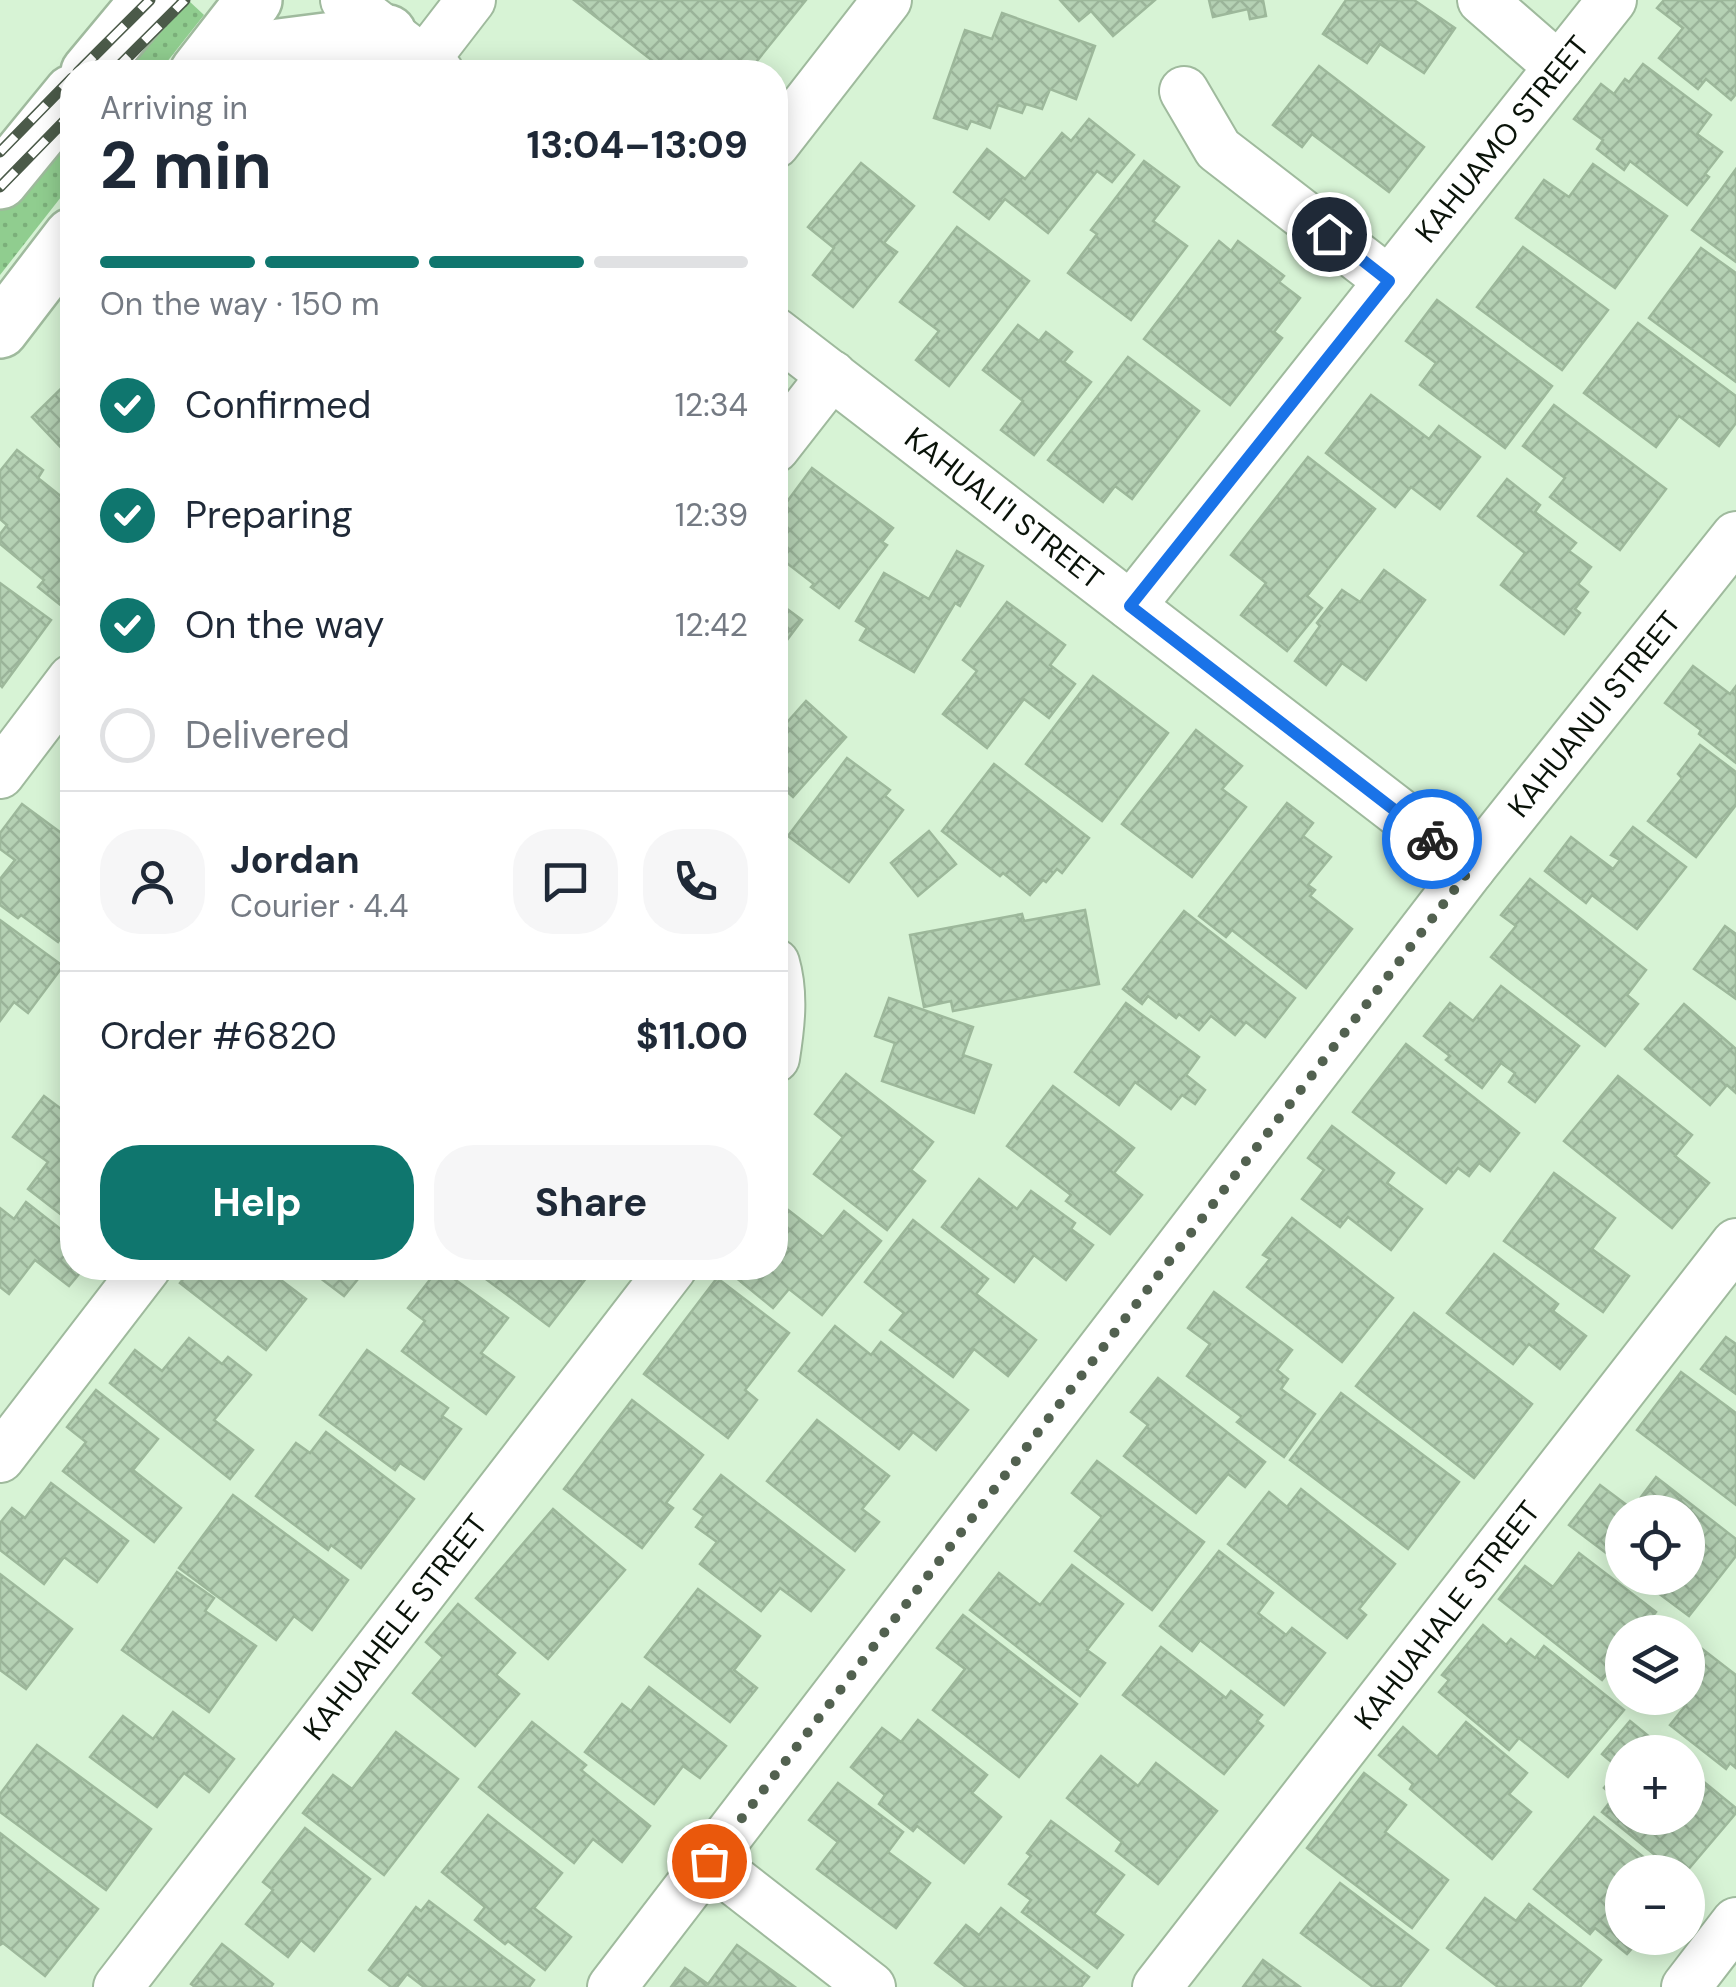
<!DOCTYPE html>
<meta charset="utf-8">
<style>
body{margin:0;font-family:"DM Sans",sans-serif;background:#f6f6f7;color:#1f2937;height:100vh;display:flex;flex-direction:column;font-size:38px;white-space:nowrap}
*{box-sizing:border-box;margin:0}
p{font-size:32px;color:#747a83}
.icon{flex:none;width:55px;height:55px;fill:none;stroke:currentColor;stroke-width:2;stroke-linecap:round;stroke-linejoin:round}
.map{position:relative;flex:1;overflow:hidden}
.details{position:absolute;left:60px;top:60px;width:728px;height:1220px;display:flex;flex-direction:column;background:#fff;border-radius:40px;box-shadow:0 5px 25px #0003}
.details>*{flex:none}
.fabs{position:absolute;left:1605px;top:1495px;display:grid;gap:20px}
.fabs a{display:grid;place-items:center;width:100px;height:100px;border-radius:50%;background:#fff;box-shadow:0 5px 25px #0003;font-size:50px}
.pin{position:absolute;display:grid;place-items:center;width:85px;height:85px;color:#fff;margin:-42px;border:5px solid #fff;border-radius:50%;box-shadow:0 2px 10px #0007}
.courier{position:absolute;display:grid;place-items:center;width:100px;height:100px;margin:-50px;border:8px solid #1a73e8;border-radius:50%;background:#fff;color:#222;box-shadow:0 2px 12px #0007}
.headline em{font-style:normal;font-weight:700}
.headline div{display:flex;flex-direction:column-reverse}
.headline{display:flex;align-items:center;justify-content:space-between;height:170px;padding:0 40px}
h1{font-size:65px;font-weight:700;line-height:75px}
.bar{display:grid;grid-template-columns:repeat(4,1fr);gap:15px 10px;align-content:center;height:120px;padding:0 40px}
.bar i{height:12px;border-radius:8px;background:#e0e1e3}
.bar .on{background:#0f766e}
.bar p{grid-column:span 4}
.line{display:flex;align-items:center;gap:25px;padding:0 40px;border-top:2px solid #e0e1e3}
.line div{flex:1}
.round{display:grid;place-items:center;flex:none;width:105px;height:105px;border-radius:40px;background:#f6f6f7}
ol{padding:0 40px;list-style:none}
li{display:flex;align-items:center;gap:30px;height:110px}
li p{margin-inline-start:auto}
li .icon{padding:10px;border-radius:50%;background:#0f766e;color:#fff;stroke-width:4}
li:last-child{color:#747a83}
li i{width:55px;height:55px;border:5px solid #e0e1e3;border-radius:50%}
.button{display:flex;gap:20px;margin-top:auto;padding:20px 40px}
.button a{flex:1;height:115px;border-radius:40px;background:#0f766e;color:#fff;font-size:40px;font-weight:700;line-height:115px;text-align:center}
.button a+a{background:#f6f6f7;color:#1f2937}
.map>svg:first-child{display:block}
</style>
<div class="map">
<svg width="1736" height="1987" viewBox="0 0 1736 1987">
<defs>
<pattern id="grass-dots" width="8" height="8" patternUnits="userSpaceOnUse" patternTransform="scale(2.5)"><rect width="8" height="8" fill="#90cd8f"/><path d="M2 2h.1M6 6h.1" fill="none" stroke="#7baf7a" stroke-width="1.8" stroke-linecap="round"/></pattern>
<pattern id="building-cross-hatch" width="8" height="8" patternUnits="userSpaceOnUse" patternTransform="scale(2.5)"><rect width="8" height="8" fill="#b5d1b4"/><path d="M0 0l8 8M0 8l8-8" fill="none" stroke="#9ab399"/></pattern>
</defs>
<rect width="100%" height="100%" fill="#d7f3d5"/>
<g fill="url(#grass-dots)">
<polygon points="175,0 188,0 204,15 159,72 113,72"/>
<polygon points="72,120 72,183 0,275 0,207"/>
</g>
<g fill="url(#building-cross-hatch)" stroke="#9db89b" stroke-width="2.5">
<polygon points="574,0 806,0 748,72 704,72 700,69 697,72 667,72"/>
<polygon points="1060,0 1155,0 1113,36 1091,11 1079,21"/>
<polygon points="1209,0 1263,0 1266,16 1250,19 1248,9 1213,17"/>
<polygon points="1346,0 1414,0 1455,28 1424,73 1380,44 1367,63 1323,34"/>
<polygon points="1664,0 1736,0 1736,94 1731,100 1706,79 1698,89 1659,58 1683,28 1657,8"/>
<polygon points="1002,13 1095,46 1076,99 1050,89 1042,109 1026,104 1022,113 998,105 990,128 971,121 967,129 934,118 965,30 992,39"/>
<polygon points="1643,64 1711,115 1697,134 1722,152 1705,174 1709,177 1687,205 1630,161 1624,170 1597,149 1603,140 1574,119 1601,84 1614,94 1625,79 1629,82"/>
<polygon points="1319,66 1424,147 1389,192 1312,134 1302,147 1273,125"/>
<polygon points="1089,119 1134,155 1112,182 1097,171 1048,233 1005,199 989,219 954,192 987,149 1025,179 1062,133 1071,141"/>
<polygon points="1144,161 1179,187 1153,221 1187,246 1131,320 1068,273 1097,234 1091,230"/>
<polygon points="861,163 914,206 884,243 897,252 853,307 813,275 834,248 808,227"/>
<polygon points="1593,164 1667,216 1615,288 1516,218 1544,180 1569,197"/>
<polygon points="1736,169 1736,262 1692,230"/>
<polygon points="957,227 1029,281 949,386 916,360 939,331 900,302"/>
<polygon points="1219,241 1231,251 1238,241 1284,276 1279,282 1300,298 1274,332 1282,338 1230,405 1144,339"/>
<polygon points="1523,247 1608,310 1562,370 1477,307"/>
<polygon points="1701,248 1736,273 1736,382 1649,318"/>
<polygon points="1437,300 1552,386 1505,448 1420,385 1436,363 1406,341"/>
<polygon points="1638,323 1736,396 1736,423 1719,446 1679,416 1656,447 1584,393"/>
<polygon points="1018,325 1039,341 1046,332 1072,352 1064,362 1091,382 1034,455 1001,430 1023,401 983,370"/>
<polygon points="1128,357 1199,411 1132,499 1115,486 1103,502 1048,460"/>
<polygon points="72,378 72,459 32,417"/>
<polygon points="1371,395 1429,439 1439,426 1480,457 1440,509 1411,487 1395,507 1326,453"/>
<polygon points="1554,405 1666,489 1620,550 1550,497 1565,478 1523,446"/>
<polygon points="17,450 43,470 38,478 72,505 72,606 68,611 38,587 44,580 0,544 0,534 7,525 0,519 0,471"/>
<polygon points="1308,457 1375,509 1307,596 1322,608 1287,651 1241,615 1266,583 1231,555"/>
<polygon points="812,468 893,528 882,542 887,545 839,608 811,587 814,584 775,554 775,502 779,498 786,503"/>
<polygon points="1507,479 1540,505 1535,512 1576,543 1569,551 1591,567 1578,584 1588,592 1575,609 1580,613 1564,634 1501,585 1525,553 1478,516"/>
<polygon points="957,551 983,566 960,606 955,603 914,672 860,640 867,628 856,621 884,573 929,599"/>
<polygon points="1384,570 1425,600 1366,680 1342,663 1326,685 1295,661 1320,626 1317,623 1342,590 1360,602"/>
<polygon points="0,583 51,620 2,687 0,685"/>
<polygon points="775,600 802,620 781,648 775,644"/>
<polygon points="1007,602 1065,645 1050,665 1075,684 1049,718 1024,699 987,748 943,714 977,671 963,660"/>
<polygon points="1693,666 1730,694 1736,686 1736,763 1699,734 1701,730 1665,703"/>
<polygon points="1093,676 1168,733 1102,821 1026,764"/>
<polygon points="806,701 846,737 793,797 775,781 775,721 782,728"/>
<polygon points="1196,730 1242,766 1222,789 1246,807 1192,877 1122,824"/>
<polygon points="1700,745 1736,772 1736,805 1696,857 1648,821 1682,778 1678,774"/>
<polygon points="847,758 890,790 885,796 903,810 849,882 788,836"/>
<polygon points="994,764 1089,838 1062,873 1057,869 1046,882 1043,880 1030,895 1003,873 1000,876 942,831"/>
<polygon points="1287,803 1313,823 1303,836 1331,857 1308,885 1315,890 1310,896 1352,929 1306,988 1232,930 1226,937 1199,916"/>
<polygon points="22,804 72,841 72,922 58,942 21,915 18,918 0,905 0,879 15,860 0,849 0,833"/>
<polygon points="1633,827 1686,867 1637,929 1592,895 1586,903 1545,871 1571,837 1613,869 1620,860 1611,855"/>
<polygon points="929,831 956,864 918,896 891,863"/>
<polygon points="1530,879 1646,970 1627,995 1638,1004 1605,1046 1491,957 1516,926 1501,915"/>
<polygon points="1085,910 1099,984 953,1011 951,1001 924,1007 910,935 1022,914 1024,921"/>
<polygon points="1184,911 1295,998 1265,1037 1246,1022 1235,1035 1211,1016 1199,1030 1179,1014 1176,1018 1148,996 1142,1004 1123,989"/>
<polygon points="0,920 63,966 28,1013 14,1002 0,1021"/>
<polygon points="1725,926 1736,934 1736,999 1694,969"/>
<polygon points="1501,986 1579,1046 1535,1102 1509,1082 1515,1073 1501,1063 1482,1088 1446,1060 1450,1056 1424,1036 1450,1003 1473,1021"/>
<polygon points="889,998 973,1027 963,1055 991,1065 974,1113 882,1081 895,1043 875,1036"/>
<polygon points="1126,1003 1199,1057 1186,1075 1205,1090 1195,1104 1182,1095 1171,1109 1135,1082 1119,1105 1075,1072"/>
<polygon points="1684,1004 1736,1049 1736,1093 1727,1085 1710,1105 1645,1049"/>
<polygon points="1406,1044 1519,1133 1490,1171 1479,1163 1469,1176 1458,1168 1446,1183 1353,1112"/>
<polygon points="846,1074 933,1142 911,1170 925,1181 887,1230 814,1174 843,1137 815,1114"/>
<polygon points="1618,1076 1692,1135 1675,1156 1709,1183 1672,1228 1564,1141"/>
<polygon points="1053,1086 1134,1148 1114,1173 1142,1195 1110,1234 1066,1201 1071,1195 1007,1146"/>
<polygon points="44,1096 72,1117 72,1223 28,1189 48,1162 13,1137"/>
<polygon points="1332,1126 1394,1173 1387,1183 1422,1209 1391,1250 1348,1217 1340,1227 1302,1199 1324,1170 1308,1158"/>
<polygon points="1554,1173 1615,1218 1592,1249 1629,1276 1603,1312 1504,1241"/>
<polygon points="979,1179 1017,1209 1031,1191 1075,1223 1071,1229 1093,1245 1066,1280 1034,1255 1014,1282 942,1227"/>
<polygon points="26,1202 72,1238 72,1268 84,1268 69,1286 35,1260 9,1294 0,1287 0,1208 14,1219"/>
<polygon points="783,1206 823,1237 844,1211 881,1241 822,1315 789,1289 773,1308 729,1272 733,1268 775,1268 775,1215"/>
<polygon points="1292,1218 1393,1298 1342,1362 1247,1287 1270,1259 1263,1255"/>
<polygon points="913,1220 988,1279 976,1294 1036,1340 1008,1376 974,1349 953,1377 890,1330 904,1313 865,1282"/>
<polygon points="1494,1254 1558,1304 1553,1311 1586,1336 1560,1369 1529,1344 1513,1364 1447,1313"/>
<polygon points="192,1268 265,1268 306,1299 266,1350 180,1283"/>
<polygon points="307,1268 367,1268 344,1296"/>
<polygon points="439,1268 508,1318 481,1353 514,1377 486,1414 402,1351 425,1321 408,1308"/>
<polygon points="471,1268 594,1268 549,1326"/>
<polygon points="717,1278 789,1333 745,1390 757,1400 728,1438 644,1374"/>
<polygon points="1214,1292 1292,1350 1277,1370 1288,1379 1281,1389 1315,1414 1284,1457 1237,1422 1242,1417 1187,1376 1210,1344 1188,1328"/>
<polygon points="1414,1313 1532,1404 1474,1478 1356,1386"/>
<polygon points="835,1326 871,1355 881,1342 968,1410 936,1450 913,1432 899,1449 799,1371"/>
<polygon points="1726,1337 1736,1344 1736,1394 1701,1369"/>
<polygon points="189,1338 222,1364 228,1357 251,1375 214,1420 253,1450 230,1479 110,1383 135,1350 162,1371"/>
<polygon points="367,1350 448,1408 442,1416 461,1429 424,1479 400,1463 395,1470 320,1415"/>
<polygon points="1681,1372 1736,1413 1736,1505 1637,1430"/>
<polygon points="1158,1378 1265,1462 1245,1487 1228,1474 1196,1513 1124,1456 1148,1425 1131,1412"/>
<polygon points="96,1390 158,1439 133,1470 181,1508 154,1542 63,1471 86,1442 67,1427"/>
<polygon points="1341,1393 1459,1482 1408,1549 1290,1460"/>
<polygon points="632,1400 703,1455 666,1503 673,1508 642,1548 564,1489"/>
<polygon points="817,1420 889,1476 862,1509 879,1522 855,1551 767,1481"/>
<polygon points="326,1432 414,1499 361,1568 331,1545 328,1550 256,1496 296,1443 310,1453"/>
<polygon points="1097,1461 1204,1542 1152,1610 1075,1551 1102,1517 1072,1493"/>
<polygon points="721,1475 844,1570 811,1611 780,1588 761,1611 700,1564 717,1542 696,1527 704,1516 694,1509"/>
<polygon points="1656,1477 1736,1539 1736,1556 1689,1616 1638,1578 1688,1578 1688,1512 1622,1512 1622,1565 1569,1525 1600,1485 1632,1509"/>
<polygon points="51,1483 128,1541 97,1582 64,1557 44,1584 0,1550 0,1523 12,1508 25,1518"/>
<polygon points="1301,1489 1395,1564 1359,1609 1366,1615 1347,1638 1228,1544 1269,1492 1287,1507"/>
<polygon points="233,1495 348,1580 312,1630 294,1616 276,1640 179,1568"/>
<polygon points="553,1509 625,1570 548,1659 476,1598"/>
<polygon points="1219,1551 1273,1593 1258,1613 1286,1635 1292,1628 1325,1653 1284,1705 1200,1640 1192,1651 1160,1626"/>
<polygon points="1579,1553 1656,1612 1640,1632 1622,1632 1622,1654 1602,1680 1499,1599 1525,1566 1553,1587"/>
<polygon points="1072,1565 1123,1604 1087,1650 1105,1663 1080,1696 970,1610 999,1573 1040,1605"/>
<polygon points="177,1572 214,1598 205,1611 256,1646 209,1712 122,1650"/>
<polygon points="0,1574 72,1629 26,1689 0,1670"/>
<polygon points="698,1589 760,1636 734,1670 757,1688 730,1722 645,1657"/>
<polygon points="458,1604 515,1653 496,1675 519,1694 475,1746 413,1693 443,1657 426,1642"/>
<polygon points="963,1615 1077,1704 1019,1777 933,1710 965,1669 937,1648"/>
<polygon points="1483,1625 1506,1645 1511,1639 1535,1658 1544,1646 1624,1710 1568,1777 1519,1738 1509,1750 1439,1692 1449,1680 1442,1675"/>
<polygon points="1688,1638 1736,1675 1736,1768 1730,1763 1726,1769 1670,1725 1686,1705 1676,1698 1688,1698 1688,1666 1691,1662 1688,1659"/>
<polygon points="1161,1647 1226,1698 1231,1691 1262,1715 1257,1721 1263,1726 1224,1774 1123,1695"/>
<polygon points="649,1687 726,1746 700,1778 683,1766 654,1804 585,1752 622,1704 631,1711"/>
<polygon points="173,1712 234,1759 209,1792 184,1773 157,1807 90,1757 123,1716 153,1739"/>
<polygon points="918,1720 987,1775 972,1793 1001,1817 964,1863 917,1826 913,1831 879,1804 885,1795 851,1767 882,1728 901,1742"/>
<polygon points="1630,1721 1668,1752 1622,1752 1622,1818 1688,1818 1688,1769 1736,1808 1736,1813 1686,1872 1676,1872 1602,1812 1614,1797 1604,1788 1620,1769 1602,1754"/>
<polygon points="532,1722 586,1765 581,1770 650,1826 622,1862 593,1839 574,1863 479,1787"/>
<polygon points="1466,1722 1527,1773 1509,1794 1531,1812 1492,1859 1410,1789 1413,1784 1379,1755 1403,1727 1437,1757"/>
<polygon points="396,1732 458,1779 384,1875 303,1813 333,1775 352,1789"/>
<polygon points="37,1745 151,1829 106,1890 0,1812 0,1794"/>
<polygon points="1101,1756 1138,1786 1156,1763 1217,1811 1158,1884 1116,1851 1122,1842 1067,1798"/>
<polygon points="1364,1773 1406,1805 1385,1832 1448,1880 1412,1928 1307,1848"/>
<polygon points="838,1783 903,1832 888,1852 930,1883 896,1928 817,1869 838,1842 809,1820"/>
<polygon points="488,1815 562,1873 534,1908 571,1937 545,1970 508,1941 505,1944 475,1920 485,1907 442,1872"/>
<polygon points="1594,1817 1662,1872 1622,1872 1622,1938 1641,1938 1627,1954 1595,1928 1590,1934 1534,1889"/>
<polygon points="1051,1821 1124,1875 1094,1914 1123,1935 1097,1968 1022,1912 1031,1900 1009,1884 1031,1856 1027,1853"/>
<polygon points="305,1828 370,1879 314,1951 301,1940 288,1957 246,1924 273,1890 263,1882"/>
<polygon points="0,1833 98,1909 45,1976 3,1943 0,1945"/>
<polygon points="1340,1883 1428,1950 1400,1987 1373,1987 1301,1933"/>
<polygon points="1485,1898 1516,1921 1529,1904 1601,1960 1580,1987 1498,1987 1447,1948"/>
<polygon points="429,1901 534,1980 529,1987 424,1987 407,1974 397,1987 391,1987 369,1970 416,1907 421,1911"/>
<polygon points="1001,1908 1089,1977 1081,1987 966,1987 935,1963 966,1925 979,1935"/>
<polygon points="222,1944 273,1984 271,1987 195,1987 191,1984"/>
<polygon points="737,1945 795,1987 671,1987 685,1968 708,1984"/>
<polygon points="1263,1960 1300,1987 1243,1987"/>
</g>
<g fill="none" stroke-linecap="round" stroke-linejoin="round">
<defs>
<g id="minor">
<polyline points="345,0 439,72"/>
<polyline points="1482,0 1559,67"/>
<polyline points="424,61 471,0"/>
<polyline points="1184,91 1218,149 1389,281"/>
<polyline points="775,144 887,0"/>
<polyline points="775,332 1471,868"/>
<polyline points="775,448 832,375"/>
<polyline points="1131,606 1612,0"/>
<polyline points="0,774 72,679"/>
<path d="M775,963C784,994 780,1026 775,1058"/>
<polyline points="0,1458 146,1268"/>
<polyline points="709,1861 871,1987"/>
<polyline points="118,1987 672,1268"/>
<polyline points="612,1987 1471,868 1736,536"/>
<polyline points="1157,1987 1736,1243"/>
<polyline points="1686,1987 1736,1922"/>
</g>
<g id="major">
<polyline points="89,72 149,0"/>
<polyline points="198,72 254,0"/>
<polyline points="208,72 279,47 388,33"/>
<polyline points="0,181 72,93"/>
<polyline points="0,330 72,236"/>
</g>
</defs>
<use href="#minor" stroke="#9fba9d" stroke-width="52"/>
<use href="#major" stroke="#9fba9d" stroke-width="60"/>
<use href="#minor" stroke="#fff" stroke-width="48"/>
<use href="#major" stroke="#fff" stroke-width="55"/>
<defs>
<g id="rail">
<polyline points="78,72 150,0"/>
<polyline points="113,72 185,0"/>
<polyline points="0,152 72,78"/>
<polyline points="0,187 72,113"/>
</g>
</defs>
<use href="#rail" stroke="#4b5a49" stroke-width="11"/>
<use href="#rail" stroke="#fff" stroke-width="8" stroke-dasharray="22" stroke-linecap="butt"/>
</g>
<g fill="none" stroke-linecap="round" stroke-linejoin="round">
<polyline stroke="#526150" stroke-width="10" stroke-dasharray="0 18" points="709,1861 1471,868 1432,839"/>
<polyline stroke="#1a73e8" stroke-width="12" points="1329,234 1389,281 1130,606 1432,839"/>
</g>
<g text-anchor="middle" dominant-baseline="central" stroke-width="8" stroke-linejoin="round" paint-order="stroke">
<g font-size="30" fill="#0a1309" stroke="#fff">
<text transform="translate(1502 139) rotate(-51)">KAHUAMO STREET</text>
<text transform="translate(1004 508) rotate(38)">KAHUALI'I STREET</text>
<text transform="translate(1594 714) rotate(-51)">KAHUANUI STREET</text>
<text transform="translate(1447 1615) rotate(-52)">KAHUAHALE STREET</text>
<text transform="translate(395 1627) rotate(-52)">KAHUAHELE STREET</text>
</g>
</g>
</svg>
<div class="fabs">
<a><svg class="icon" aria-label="locate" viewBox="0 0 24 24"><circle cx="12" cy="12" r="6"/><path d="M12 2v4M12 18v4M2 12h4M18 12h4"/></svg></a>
<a><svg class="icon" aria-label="layers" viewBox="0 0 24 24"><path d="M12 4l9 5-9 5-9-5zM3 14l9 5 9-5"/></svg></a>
<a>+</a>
<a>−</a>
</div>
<div class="pin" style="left:709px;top:1861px;background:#ea580c"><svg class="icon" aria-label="bag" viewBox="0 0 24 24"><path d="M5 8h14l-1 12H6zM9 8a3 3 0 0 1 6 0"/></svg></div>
<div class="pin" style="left:1329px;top:234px;background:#1f2937"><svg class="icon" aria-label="home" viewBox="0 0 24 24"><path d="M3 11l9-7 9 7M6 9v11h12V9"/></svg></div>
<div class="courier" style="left:1432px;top:839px"><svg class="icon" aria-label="bike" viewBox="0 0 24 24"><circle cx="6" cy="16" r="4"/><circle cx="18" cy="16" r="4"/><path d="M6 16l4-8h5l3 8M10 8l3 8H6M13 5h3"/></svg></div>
<section class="details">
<div class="headline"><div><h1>2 min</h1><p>Arriving in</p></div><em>13:04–13:09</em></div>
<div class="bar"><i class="on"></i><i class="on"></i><i class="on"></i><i></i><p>On the way · 150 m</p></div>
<ol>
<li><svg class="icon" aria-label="check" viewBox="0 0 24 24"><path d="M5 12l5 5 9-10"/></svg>Confirmed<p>12:34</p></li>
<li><svg class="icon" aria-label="check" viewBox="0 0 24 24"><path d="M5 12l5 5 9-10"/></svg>Preparing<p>12:39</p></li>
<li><svg class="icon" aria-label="check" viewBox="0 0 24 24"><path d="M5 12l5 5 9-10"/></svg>On the way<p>12:42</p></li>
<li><i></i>Delivered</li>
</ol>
<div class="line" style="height:180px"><a class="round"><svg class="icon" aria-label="person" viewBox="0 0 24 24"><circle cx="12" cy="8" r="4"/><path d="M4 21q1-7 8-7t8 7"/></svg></a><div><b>Jordan</b><p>Courier · 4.4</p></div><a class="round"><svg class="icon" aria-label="chat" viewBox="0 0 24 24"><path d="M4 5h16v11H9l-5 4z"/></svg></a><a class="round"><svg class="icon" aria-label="phone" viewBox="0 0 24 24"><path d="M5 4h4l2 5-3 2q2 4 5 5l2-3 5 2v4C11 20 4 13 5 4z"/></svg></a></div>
<div class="line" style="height:130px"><div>Order #6820</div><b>$11.00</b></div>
<div class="button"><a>Help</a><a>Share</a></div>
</section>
</div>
